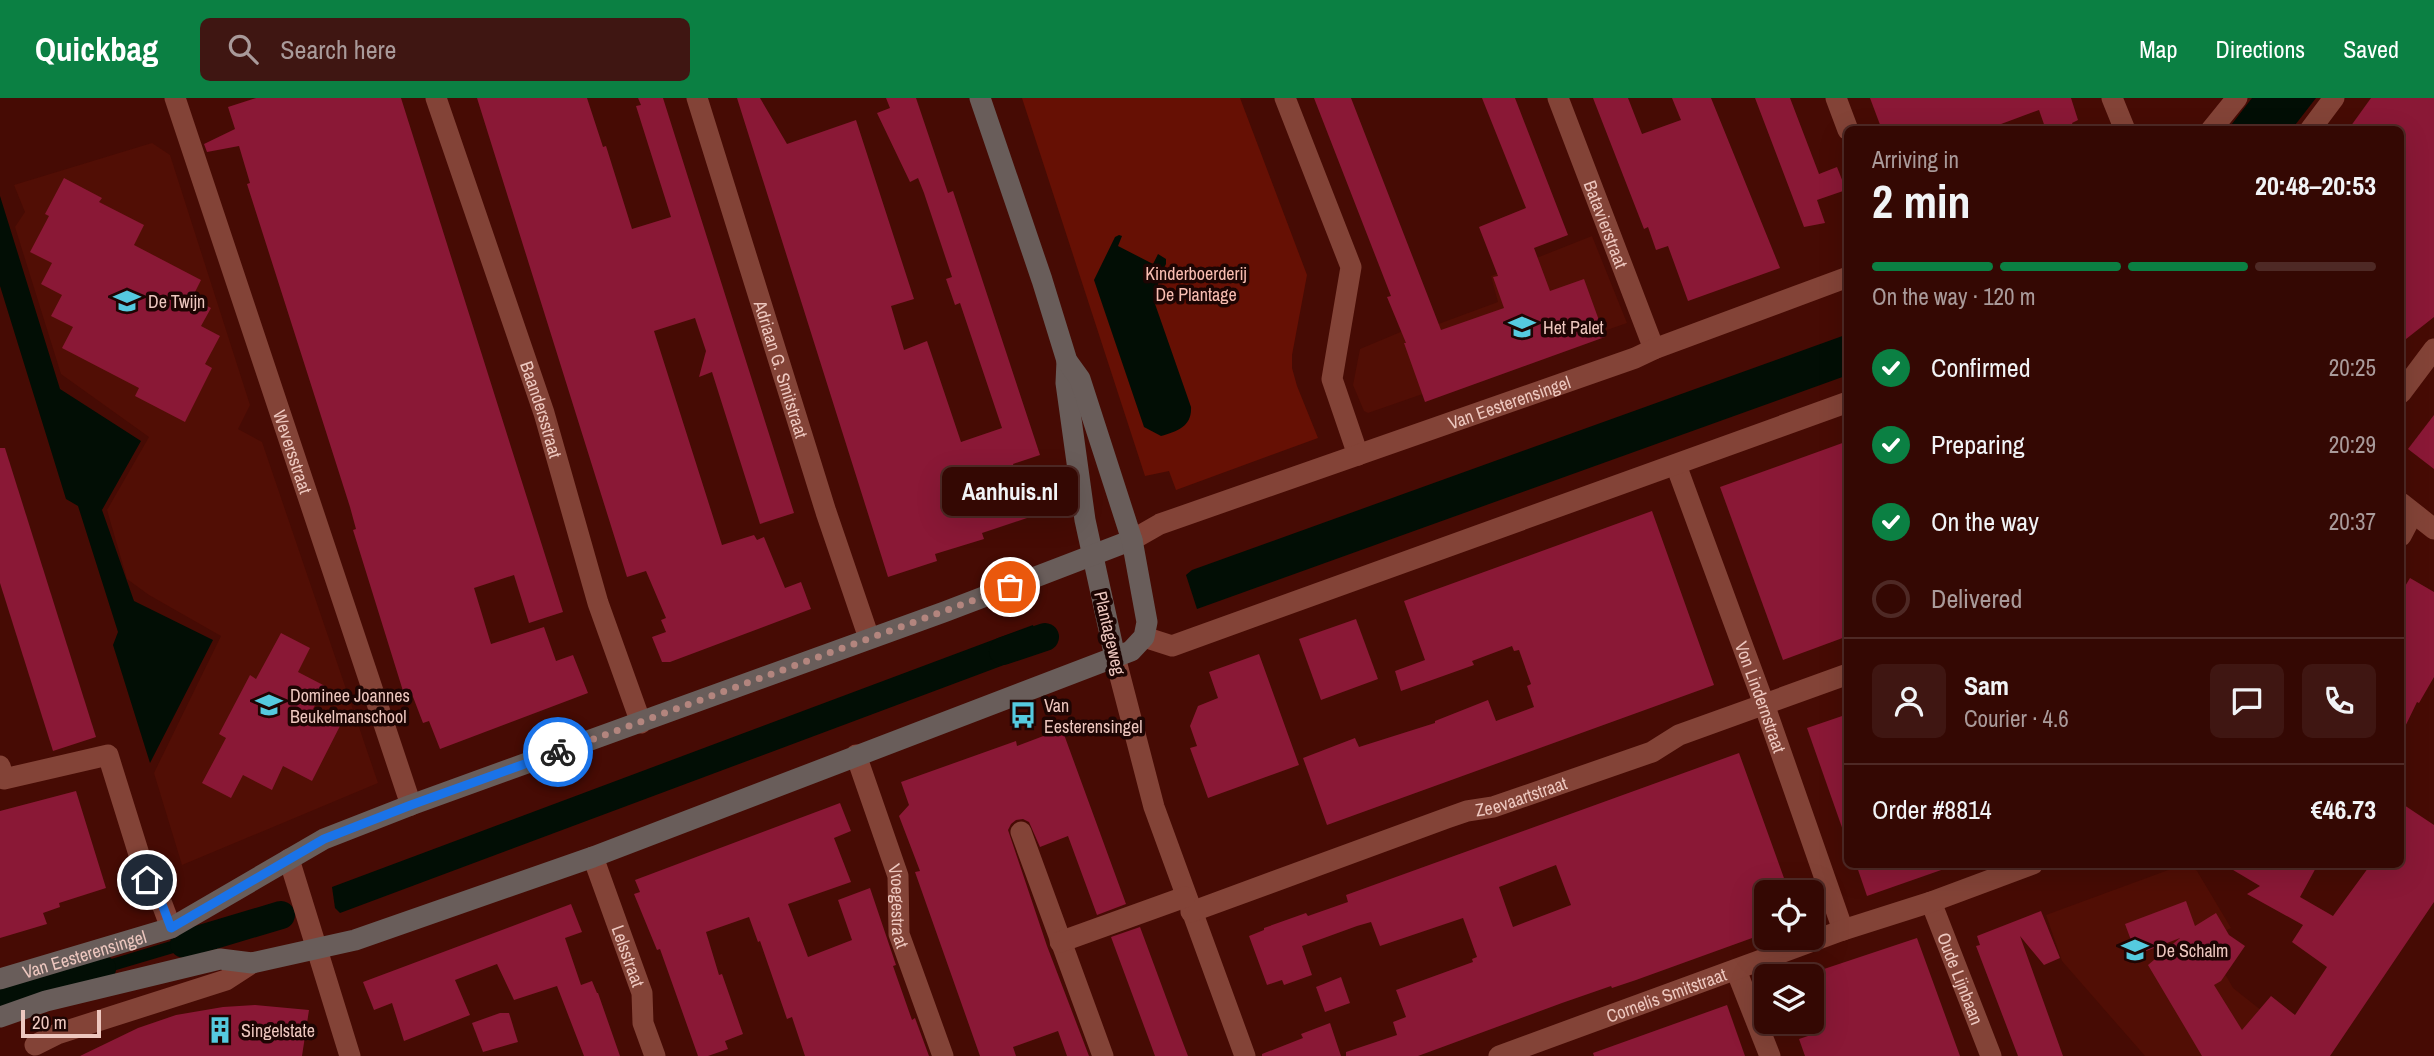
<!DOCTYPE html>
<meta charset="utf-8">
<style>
body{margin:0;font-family:"Archivo Narrow",sans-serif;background:#3f1612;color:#f1f3f6;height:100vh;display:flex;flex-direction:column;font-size:26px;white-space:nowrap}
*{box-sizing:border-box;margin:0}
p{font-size:23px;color:#a99a9a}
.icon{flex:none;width:38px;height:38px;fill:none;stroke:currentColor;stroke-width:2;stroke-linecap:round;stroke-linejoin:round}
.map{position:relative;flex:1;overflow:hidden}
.panel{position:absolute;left:1844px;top:28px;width:560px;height:742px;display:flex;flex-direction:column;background:#340803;border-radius:10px;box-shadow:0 7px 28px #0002,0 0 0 2px #4e2925}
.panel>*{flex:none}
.buttons{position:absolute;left:1754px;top:782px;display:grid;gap:14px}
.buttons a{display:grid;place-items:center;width:70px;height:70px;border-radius:10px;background:#340803;box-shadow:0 7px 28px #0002,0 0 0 2px #4e2925;font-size:35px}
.scale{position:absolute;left:21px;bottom:18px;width:80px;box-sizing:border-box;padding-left:7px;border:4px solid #edc7bf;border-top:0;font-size:19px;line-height:24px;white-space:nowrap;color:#edc7bf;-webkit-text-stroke:5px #1d0503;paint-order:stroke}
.pin{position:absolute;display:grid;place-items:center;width:60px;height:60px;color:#fff;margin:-30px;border:4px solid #fff;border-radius:50%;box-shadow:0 2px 7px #0007}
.courier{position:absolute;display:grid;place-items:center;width:70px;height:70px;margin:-35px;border:5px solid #1a73e8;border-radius:50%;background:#fff;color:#222;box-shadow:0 2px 9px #0007}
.bubble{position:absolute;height:49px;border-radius:10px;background:#340803;box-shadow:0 7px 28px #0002,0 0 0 2px #4e2925;font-size:23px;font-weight:800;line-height:49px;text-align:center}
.head em{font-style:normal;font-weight:800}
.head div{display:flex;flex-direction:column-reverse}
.head{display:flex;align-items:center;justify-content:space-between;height:119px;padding:0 28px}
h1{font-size:46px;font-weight:800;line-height:52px}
.bar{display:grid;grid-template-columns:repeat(4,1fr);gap:10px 7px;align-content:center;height:84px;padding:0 28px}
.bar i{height:9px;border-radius:5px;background:#4e2925}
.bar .current{background:#0b8043}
.bar p{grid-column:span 4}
.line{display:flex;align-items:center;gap:18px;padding:0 28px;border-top:2px solid #4e2925}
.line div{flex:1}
.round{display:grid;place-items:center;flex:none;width:74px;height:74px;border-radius:10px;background:#3f1612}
ol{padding:0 28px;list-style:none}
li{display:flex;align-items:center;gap:21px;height:77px}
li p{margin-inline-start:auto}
li .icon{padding:7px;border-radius:50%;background:#0b8043;color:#fff;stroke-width:4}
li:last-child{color:#a99a9a}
li i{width:38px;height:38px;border:4px solid #4e2925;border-radius:50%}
header{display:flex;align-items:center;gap:42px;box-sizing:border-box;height:98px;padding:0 35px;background:#0b8043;color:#fff}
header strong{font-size:33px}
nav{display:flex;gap:38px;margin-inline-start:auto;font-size:24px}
.search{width:490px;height:63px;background:#3f1612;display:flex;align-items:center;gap:18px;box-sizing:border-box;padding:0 24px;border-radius:10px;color:#a99a9a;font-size:26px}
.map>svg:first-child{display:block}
</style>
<header>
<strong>Quickbag</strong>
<div class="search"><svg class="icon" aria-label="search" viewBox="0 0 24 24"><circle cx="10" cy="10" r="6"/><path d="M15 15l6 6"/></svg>Search here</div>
<nav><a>Map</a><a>Directions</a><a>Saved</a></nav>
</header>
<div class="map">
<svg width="2434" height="958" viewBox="0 0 2434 958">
<rect width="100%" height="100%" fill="#460b04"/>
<g fill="#510e05">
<polygon points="152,45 170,57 250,307 238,331 262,344 378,685 182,767 154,675 221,538 149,497 127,481 107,412 149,339 61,276 15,129 25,114 14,87"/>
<polygon points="1592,138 1627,225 1368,315 1364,313 1353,287 1360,251 1403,233 1406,238 1498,204 1491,178"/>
<polygon points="2182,767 2189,767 2197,773 2231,830 2206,842 2233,890 2319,958 2145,958 2062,863 2046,817"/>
</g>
<polygon fill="#661004" points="1022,0 1240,0 1307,177 1292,257 1292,270 1297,288 1318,340 1176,392 1169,373 1145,378"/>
<g fill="#020e05">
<polygon points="2252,0 2316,0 2292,31 2228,31"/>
<polygon points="0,98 60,291 141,343 102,412 134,503 213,542 150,665 113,547 118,534 78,408 66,401 0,188"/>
<path d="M1119,137L1122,138L1118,148L1153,166L1158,156L1166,161V166L1160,178L1154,203L1191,309C1192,328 1178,333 1161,338L1144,329L1094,182L1115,139Z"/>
<polygon points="1848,236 1848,277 1197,511 1186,477 1192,472"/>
<polygon points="1033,527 1040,548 1039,554 340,815 335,810 332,789"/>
<polygon points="217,829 221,841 69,886 65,875"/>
<polygon points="34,884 37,895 0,906 0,894"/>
</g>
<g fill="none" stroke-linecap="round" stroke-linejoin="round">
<g stroke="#020e05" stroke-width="28">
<polyline points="1003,553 1045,539"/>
<polyline points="184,846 281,817"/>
<polyline points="0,900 102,871"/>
</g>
</g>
<g fill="#8a1836" fill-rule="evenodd">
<polygon points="256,0 401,0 563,514 529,525 514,477 474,490 491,546 544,529 556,563 573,557 588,595 440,651 429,623 423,625 410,591 403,593 353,432 356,431 350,409 247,86 250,85 239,48 207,54 204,46 235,31 228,9"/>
<polygon points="477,0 587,0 603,49 606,48 632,131 671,119 636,8 641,7 638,0 663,0 794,415 760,426 712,274 699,279 706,253 695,220 654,233 722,447 754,437 757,442 764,439 785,490 801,484 811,511 670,564 662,564 652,539 666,534 661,522 666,520 646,473 627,479"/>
<polygon points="737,0 760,0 787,46 856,22 914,201 891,208 904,252 927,243 961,344 1002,330 960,205 955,207 946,181 952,179 924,95 918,80 910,84 877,15 890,10 886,0 916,0 948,95 953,93 1040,357 1013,366 1030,419 982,435 984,441 935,456 937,463 888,479"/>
<polygon points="1314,0 1351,0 1441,232 1504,210 1493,179 1498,178 1479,129 1526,110 1482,0 1515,0 1568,137 1534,150 1550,193 1584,181 1605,239 1425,304 1404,245 1406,245 1387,199 1391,198"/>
<polygon points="1593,0 1628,0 1642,36 1681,22 1672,0 1711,0 1780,170 1688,203 1668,148 1656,152 1648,129 1644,131"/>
<polygon points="1755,0 1790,0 1819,76 1837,69 1846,92 1817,102 1825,125 1804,129"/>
<polygon points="1870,0 2071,0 2078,22 2072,25 2075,32 2046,32 2039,12 1985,32 1882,32"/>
<polygon points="2371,0 2434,0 2434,219 2401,245 2401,32 2348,32"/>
<polygon points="64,80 102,100 99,104 144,127 134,147 201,182 192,200 211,210 201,228 220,238 205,266 212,270 185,324 135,298 139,290 62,250 73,229 51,218 62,197 41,186 52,165 30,154 49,118 45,116"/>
<polygon points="2434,317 2434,371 2408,351"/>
<polygon points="1848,343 1848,538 1783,562 1720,389"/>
<polygon points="0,350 5,350 96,639 53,653 0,485"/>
<polygon points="1652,413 1714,587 1327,727 1303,660 1355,640 1359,649 1435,625 1435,623 1488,602 1496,623 1534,609 1527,588 1531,586 1519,552 1514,553 1512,548 1472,563 1474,567 1401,593 1395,573 1425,562 1404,503"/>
<polygon points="2410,480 2434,494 2434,579 2419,605 2417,604 2401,637 2401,495"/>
<polygon points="1356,521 1378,581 1321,602 1299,541"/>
<polygon points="281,535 310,550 298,574 325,588 313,611 341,626 312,683 283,668 272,692 243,677 231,700 202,685 226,640 219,636 250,577 256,581"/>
<polygon points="1259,556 1299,667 1208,700 1190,650 1197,648 1190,628 1198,608 1218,600 1209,574"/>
<polygon points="1848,616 1848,738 1845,738 1807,630"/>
<polygon points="1062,631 1126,806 1097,817 1068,738 1040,749 1029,724 1023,721 1016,722 1011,726 1008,732 1047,848 1089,958 1067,958 1058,933 1013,949 1016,958 980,958 915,774 920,773 899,718 909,707 901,684 1016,643 1017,648"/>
<path d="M1739,655L1789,794H1766V835L1636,882L1612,890L1611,888L1562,905L1418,958H1346V954L1397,937L1393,924L1406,919L1396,892L1473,864L1472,861L1477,859L1463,820L1380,848L1371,824L1357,828L1302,848L1312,877L1284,887L1282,882L1267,887L1249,838L1264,832V830L1306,815L1308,818L1348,804L1346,797ZM1556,767L1571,807L1513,829L1499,789Z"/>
<polygon points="76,693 106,790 59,805 60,809 43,815 47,826 0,840 0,713"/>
<polygon points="840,705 851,733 834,740 851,784 788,806 808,859 852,842 838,802 870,790 896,867 893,868 912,922 915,920 929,958 805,958 792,919 787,921 760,843 758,844 749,819 706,834 719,877 722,876 743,936 725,943 728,951 708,958 698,958 660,851 657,852 634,796 640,794 635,782"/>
<polygon points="2401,705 2434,727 2434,804 2330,958 2202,958 2148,867 2180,840 2141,855 2139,851 2135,853 2125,826 2186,803 2195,828 2216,815 2229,837 2245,848 2221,883 2214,887 2242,932 2271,898 2295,917 2327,869 2292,844 2303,827 2247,796 2260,788 2223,766 2318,766 2300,799 2333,818 2371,766 2401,766"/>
<polygon points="1856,766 1946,766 1947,770 1867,798"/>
<polygon points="571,806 582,834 565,840 581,887 592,883 597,895 598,895 620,958 584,958 557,888 514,902 497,866 455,882 470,917 404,943 392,905 374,912 363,884"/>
<polygon points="2041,813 2060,860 2044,867 2020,838 2063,958 2018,958 1976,848 1980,847 1977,838"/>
<polygon points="1140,829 1180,937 1188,958 1155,958 1151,947 1111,839"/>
<polygon points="1917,840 1960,958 1805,958 1799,941 1811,937 1811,884 1824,879 1821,872"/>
<polygon points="1341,879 1350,905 1325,914 1316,889"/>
<polygon points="255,907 309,912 302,958 80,958 138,930 176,917 223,909"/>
<polygon points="1727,907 1745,958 1594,958 1593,955"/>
<polygon points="500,915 509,915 518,944 483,954 472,925"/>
<polygon points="1330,925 1341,958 1262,958 1262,956 1303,940 1301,936"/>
</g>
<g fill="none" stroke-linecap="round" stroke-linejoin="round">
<g stroke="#834337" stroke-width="21">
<path id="s1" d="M175,0L411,707"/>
<path id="s2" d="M436,0L544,315L598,505L641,625"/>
<path id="s3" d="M697,0L826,414L869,540"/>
<polyline points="1285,0 1351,169 1332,281 1358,357"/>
<path id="s4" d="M1558,0L1654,251"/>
<polyline points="1836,0 1848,32"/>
<polyline points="2112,0 2125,32"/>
<polyline points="2211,32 2237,0"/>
<polyline points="2310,32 2334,0"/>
<polyline points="2401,295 2434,251"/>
<path id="s5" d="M1676,367L1764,606L1843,832"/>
<polyline points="2401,405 2434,431"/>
<polyline points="2401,438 2413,415"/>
<path id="s6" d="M1132,442L1160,426L1635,260L1654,251L1848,179"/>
<polyline points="1144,539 1172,548 1848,304"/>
<polyline points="1115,559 1154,709 1245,958"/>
<path id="s7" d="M856,657L898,778L899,836L943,958"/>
<polyline points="0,668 4,681 108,657 147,782 162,806 171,830"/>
<polyline points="1021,734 1103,958"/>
<path id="s8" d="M593,759L642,895L643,925L655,958"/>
<polyline points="289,761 350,958"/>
<path id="s9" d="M1931,804L1991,958"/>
<path id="s10" d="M1191,814L1447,720L1467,713L1493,709L1652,654L1679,637L1848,576"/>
<polyline points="1060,844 1185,799"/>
<polyline points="1736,872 1770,958"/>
<polyline points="35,947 57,936 226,882 252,865"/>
<path id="s11" d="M1499,958L1843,832L1931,804L2033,766"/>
</g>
<g stroke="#695d5a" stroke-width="21">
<polyline points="1067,263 1066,285 1085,422 1115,559"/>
<path id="s12" d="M0,881L171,830L324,741L411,707L944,514L1132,442"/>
<polyline points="0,919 46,903 220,861 252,865 355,842 593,759 1131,553 1144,539 1147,524 1132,442 1080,281 1067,263 1042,182 980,0"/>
</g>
</g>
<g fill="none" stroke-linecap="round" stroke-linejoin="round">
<polyline stroke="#b3857e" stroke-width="7" stroke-dasharray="0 12.6" points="558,654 1010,489"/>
<polyline stroke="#1a73e8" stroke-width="9" points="147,782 162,806 171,830 324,741 411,707 558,654"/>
</g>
<defs>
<symbol id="school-bare" viewBox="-9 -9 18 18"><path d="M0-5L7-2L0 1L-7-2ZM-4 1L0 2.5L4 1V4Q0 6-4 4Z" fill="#55cadf" stroke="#1d0503" stroke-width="2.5" paint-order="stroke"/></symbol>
<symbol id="bus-bare" viewBox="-9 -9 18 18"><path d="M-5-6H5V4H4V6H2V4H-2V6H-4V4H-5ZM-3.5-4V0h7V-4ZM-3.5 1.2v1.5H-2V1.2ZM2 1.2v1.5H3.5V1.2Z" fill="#55cadf" stroke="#1d0503" stroke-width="2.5" paint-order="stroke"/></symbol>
<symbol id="building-bare" viewBox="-9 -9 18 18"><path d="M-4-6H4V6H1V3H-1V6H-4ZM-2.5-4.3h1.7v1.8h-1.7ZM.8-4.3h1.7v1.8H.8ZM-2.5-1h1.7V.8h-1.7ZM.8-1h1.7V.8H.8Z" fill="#55cadf" stroke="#1d0503" stroke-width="2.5" paint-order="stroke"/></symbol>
</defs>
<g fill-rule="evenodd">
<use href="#school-bare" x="108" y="184" width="38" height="38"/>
<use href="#school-bare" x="1503" y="210" width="38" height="38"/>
<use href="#school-bare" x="250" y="588" width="38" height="38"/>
<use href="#bus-bare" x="1004" y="598" width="38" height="38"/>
<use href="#school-bare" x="2116" y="833" width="38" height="38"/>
<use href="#building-bare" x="201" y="913" width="38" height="38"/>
</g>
<g text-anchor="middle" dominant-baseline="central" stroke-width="7" stroke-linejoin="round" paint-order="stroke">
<g font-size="18" fill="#edc7bf" stroke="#1d0503">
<text stroke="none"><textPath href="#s4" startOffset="135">Batavierstraat</textPath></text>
<text stroke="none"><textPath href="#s3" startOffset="284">Adriaan G. Smitstraat</textPath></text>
<text stroke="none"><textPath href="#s6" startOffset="402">Van Eesterensingel</textPath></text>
<text stroke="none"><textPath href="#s2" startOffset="329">Baandersstraat</textPath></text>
<text stroke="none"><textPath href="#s1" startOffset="373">Weversstraat</textPath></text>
<text transform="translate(1110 535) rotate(77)">Plantageweg</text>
<text stroke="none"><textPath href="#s5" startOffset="247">Von Lindernstraat</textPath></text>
<text stroke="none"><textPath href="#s10" startOffset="350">Zeevaartstraat</textPath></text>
<text stroke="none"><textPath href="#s7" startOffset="158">Vroegestraat</textPath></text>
<text stroke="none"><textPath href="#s12" startOffset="88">Van Eesterensingel</textPath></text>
<text stroke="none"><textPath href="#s8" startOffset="105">Lelsstraat</textPath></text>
<text stroke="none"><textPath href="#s9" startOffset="82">Oude Lijnbaan</textPath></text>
<text stroke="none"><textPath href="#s11" startOffset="178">Cornelis Smitstraat</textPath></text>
</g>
<g font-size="18" fill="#f9beb2" stroke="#1d0503">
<text x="1196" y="175">Kinderboerderij<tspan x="1196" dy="21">De Plantage</tspan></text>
</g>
<g font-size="18" fill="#edc7bf" stroke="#1d0503" text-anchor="start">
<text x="148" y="203">De Twijn</text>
<text x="1543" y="229">Het Palet</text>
<text x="290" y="597">Dominee Joannes<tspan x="290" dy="21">Beukelmanschool</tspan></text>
<text x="1044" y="607">Van<tspan x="1044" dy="21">Eesterensingel</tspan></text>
<text x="2156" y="852">De Schalm</text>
<text x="241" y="932">Singelstate</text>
</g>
</g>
</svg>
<div class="buttons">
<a><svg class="icon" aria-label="locate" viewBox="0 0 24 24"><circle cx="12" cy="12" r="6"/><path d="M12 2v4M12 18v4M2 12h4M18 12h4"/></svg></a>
<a><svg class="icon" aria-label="layers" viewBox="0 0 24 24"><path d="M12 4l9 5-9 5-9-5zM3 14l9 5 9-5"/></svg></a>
</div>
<div class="scale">20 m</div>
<div class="pin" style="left:1010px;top:489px;background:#ea580c"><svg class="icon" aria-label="bag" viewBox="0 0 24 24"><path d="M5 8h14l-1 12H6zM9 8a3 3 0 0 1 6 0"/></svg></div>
<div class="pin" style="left:147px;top:782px;background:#1f2937"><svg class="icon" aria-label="home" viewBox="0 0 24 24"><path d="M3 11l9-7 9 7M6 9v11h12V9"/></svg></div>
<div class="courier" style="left:558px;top:654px"><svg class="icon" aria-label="bike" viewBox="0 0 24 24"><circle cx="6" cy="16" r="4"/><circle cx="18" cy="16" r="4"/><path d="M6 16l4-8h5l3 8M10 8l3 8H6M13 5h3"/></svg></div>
<div class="bubble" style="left:942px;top:369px;width:136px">Aanhuis.nl</div>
<section class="panel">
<div class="head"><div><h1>2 min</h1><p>Arriving in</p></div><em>20:48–20:53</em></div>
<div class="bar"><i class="current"></i><i class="current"></i><i class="current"></i><i></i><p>On the way · 120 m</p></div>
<ol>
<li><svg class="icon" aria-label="check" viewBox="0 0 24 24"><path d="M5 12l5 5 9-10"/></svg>Confirmed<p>20:25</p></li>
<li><svg class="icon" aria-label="check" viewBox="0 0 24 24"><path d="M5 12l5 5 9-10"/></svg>Preparing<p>20:29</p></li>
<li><svg class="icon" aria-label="check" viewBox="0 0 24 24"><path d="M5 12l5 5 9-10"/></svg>On the way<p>20:37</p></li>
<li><i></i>Delivered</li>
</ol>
<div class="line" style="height:126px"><a class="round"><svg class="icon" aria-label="person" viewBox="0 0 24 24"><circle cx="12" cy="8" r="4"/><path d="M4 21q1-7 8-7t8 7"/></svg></a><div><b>Sam</b><p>Courier · 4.6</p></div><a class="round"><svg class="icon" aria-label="chat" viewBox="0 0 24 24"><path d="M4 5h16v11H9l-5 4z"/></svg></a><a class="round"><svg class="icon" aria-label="phone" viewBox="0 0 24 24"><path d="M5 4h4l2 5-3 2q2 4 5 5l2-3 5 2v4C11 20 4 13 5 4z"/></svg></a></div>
<div class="line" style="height:91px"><div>Order #8814</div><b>€46.73</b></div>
</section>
</div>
